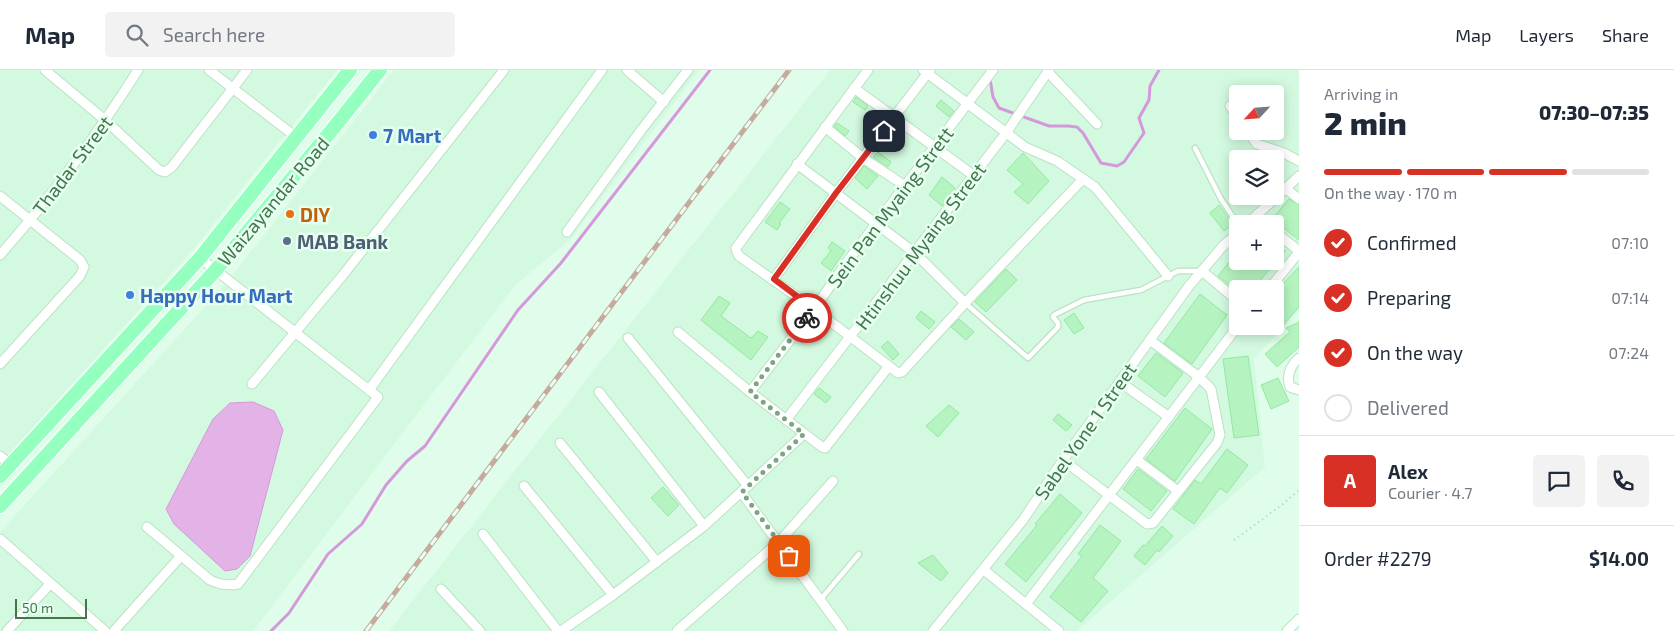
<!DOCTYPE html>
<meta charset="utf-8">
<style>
body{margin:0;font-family:"Exo 2",sans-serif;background:#f2f2f3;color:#1f2937;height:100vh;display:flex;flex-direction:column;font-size:19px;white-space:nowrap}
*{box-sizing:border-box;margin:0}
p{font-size:16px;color:#747a83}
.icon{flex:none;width:28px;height:28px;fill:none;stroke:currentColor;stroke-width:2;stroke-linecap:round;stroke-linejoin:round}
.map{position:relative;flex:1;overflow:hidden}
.drawer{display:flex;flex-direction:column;background:#fff;width:375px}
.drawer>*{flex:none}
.needle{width:32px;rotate:244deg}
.fabs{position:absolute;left:1229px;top:15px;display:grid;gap:10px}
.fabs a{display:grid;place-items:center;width:55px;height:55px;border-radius:5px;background:#fff;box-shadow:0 2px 12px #0003;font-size:25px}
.scale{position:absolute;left:15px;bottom:12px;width:72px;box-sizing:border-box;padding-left:5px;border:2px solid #45754b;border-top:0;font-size:14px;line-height:18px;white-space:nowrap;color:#45754b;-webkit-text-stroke:4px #e6fff0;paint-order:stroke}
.pin{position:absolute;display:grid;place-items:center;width:42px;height:42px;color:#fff;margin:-21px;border-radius:10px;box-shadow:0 2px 8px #0006}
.courier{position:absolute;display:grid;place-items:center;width:50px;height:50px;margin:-25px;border:4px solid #d93025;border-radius:50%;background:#fff;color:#222;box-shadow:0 1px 6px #0007}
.head em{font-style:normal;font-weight:800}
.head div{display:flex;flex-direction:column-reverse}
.head{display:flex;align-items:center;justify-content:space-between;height:85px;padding:0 25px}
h1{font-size:32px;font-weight:800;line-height:38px}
.bar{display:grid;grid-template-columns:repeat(4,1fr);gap:8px 5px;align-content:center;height:60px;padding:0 25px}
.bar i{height:6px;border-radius:4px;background:#e0e1e3}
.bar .selected{background:#d93025}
.bar p{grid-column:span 4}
.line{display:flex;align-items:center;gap:12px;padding:0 25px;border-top:1px solid #e0e1e3}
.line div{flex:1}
.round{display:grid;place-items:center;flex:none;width:52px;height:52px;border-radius:5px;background:#f2f2f3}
ol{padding:0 25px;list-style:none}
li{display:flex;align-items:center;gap:15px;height:55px}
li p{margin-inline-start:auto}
li .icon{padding:5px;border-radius:50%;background:#d93025;color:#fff;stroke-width:4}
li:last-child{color:#747a83}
li i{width:28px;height:28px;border:2px solid #e0e1e3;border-radius:50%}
header{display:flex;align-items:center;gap:30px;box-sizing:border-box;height:70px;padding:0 25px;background:#fff;border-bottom:1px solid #e0e1e3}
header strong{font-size:24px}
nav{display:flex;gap:28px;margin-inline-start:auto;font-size:18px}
.search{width:350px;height:45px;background:#f2f2f3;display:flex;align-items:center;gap:12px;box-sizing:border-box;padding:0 18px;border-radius:5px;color:#747a83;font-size:19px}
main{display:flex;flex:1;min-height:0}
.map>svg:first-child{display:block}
</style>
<header>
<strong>Map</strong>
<div class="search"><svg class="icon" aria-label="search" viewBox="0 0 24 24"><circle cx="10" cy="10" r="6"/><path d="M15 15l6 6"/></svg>Search here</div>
<nav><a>Map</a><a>Layers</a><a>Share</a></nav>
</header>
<main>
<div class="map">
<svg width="1299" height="561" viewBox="0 0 1299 561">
<rect width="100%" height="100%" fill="#dffdea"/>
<g fill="#d3fae0" fill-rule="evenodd">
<polygon points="0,0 337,0 192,181 0,394"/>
<polygon points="394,0 699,0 570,170 515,215 253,561 0,561 0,462 223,217"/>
<path d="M830,0H1299V240L1254,289L1265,397L1077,561H389ZM1238,24H1275V61H1238ZM1238,89H1275V126H1238ZM1238,154H1275V191H1238ZM1238,219H1275V256H1238Z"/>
</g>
<polygon fill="#e3b3e7" stroke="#d598da" points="253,332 274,341 283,360 250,486 237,499 225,501 174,454 166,439 213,349 230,333"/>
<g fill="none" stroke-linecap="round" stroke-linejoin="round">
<g stroke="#d598da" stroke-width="3">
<polyline points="990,9 993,27 999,38 1049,56 1068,56 1077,57 1083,63 1101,93 1117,96 1124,92 1144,63 1139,48 1149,30 1150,16 1159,0"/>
<polyline points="271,561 289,543 328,484 362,454 386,415 407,391 425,376 518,240 561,193 710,0"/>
</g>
</g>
<g fill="#b5f4c0" stroke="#94e8a1">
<polygon points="856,27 868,36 865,40 853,32"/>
<polygon points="941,30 954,41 949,47 936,36"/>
<polygon points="837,53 849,61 845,66 834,56"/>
<polygon points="893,61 904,69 898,76 888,68"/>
<polygon points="878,82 891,92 888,97 873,87"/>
<polygon points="1023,83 1049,111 1028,134 1014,122 1023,114 1007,100"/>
<polygon points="864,96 878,106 867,119 855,108"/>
<polygon points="942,107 955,118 942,136 929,125"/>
<polygon points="1289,129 1299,135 1299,170 1272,149"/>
<polygon points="780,132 790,139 779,153 781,154 777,160 765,152"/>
<polygon points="1219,135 1233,154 1224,161 1210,143"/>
<polygon points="832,172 845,181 831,201 821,193 831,181 828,178"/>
<polygon points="1275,173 1285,181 1253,219 1238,219 1238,222 1218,206 1238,181 1238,191 1275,191"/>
<polygon points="1299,197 1299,237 1283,255 1275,248 1275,222"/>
<polygon points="1006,199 1017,210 986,242 975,232"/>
<polygon points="1200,224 1227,245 1192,294 1164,273"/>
<polygon points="719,226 730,233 721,246 751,268 758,261 768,267 751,290 701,250"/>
<polygon points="921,241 935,252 929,259 916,248"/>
<polygon points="1074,243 1084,258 1074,264 1064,250"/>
<polygon points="959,249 974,262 966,270 951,257"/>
<polygon points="1299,252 1299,277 1277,297 1265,284 1290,262 1286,258"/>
<polygon points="888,271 899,284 893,290 881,277"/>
<polygon points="1156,283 1183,303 1165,327 1138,306"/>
<polygon points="1248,286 1259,365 1234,368 1223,289"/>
<polygon points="1278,308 1289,331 1271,339 1261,315"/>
<polygon points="819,318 831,327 826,333 814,324"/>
<polygon points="949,335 959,343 938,367 926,356"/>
<polygon points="1185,338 1212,359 1175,411 1146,389"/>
<polygon points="1058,344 1072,355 1066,361 1053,350"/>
<polygon points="1227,379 1248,395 1227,423 1220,418 1194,454 1173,439 1195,410 1201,414"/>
<polygon points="1138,399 1167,421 1151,441 1123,419"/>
<polygon points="663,417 679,435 668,446 651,428"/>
<polygon points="1060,424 1082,443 1026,512 1005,494 1037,455 1035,454"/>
<polygon points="1100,455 1121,471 1093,508 1108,521 1081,552 1050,527 1082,486 1078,484"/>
<polygon points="1162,456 1173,466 1159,482 1157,480 1145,495 1134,486 1143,475 1145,476"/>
<polygon points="933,485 948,503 941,511 918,493"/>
</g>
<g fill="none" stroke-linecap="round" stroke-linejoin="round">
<defs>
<g id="lane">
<polyline points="1195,78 1221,129 1238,154"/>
<polyline points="965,233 1028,288 1058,257 1058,253 1053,247 1054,245 1084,230 1141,220 1178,201 1201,201"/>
<polyline points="821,529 859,484"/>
</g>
<g id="street">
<polyline points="45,0 106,51 159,100 165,102 171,98 247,0"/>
<polyline points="209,0 296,67"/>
<polyline points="627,0 664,32"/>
<polyline points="868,0 736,178 737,182 739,186 814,239 898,303 902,302 965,233 1083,109"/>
<polyline points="923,0 1025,77 1057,91 1095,117 1168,206"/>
<polyline points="1048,2 1097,54"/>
<polyline points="854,18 973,105"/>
<polyline points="1230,36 1238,47"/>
<polyline points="825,57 863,88 905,116"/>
<polyline points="1247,61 1257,74 1284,83 1299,91"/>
<polyline points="797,94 915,183 965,233"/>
<polyline points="1286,119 1299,129"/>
<polyline points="0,126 80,190 84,197 80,206 0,294"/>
<polyline points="1247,154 1299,106"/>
<polyline points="567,162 642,59 688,0"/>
<polyline points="1275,162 1299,181"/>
<path d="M0,185C51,127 97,65 138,0"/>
<polyline points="1202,201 1238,231"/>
<polyline points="774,209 836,123 930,0"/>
<polyline points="1269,219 1299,182"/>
<polyline points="678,262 750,322 822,377 825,378 889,296"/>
<polyline points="628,268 748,416"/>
<path d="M1299,288C1290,296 1286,305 1290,317L1299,320"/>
<polyline points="1120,312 1169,347"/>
<polyline points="252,314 343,205 504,0"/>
<polyline points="369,320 602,0"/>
<polyline points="599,322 704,456"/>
<polyline points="750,322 814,239 847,192 993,0"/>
<polyline points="786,350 1006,63 1049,0"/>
<polyline points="560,373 657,492"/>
<polyline points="0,386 10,394"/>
<polyline points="1063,390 1147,454 1153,453 1217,373 1220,365 1211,319 1199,307 1150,270"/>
<polyline points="1137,390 1178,421"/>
<polyline points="524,416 613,525"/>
<polyline points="741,422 843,561"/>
<path d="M147,457L210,510C220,515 228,516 238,514L378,327L200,188"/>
<polyline points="483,464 558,561"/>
<polyline points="0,469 105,561"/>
<polyline points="984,500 1059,561"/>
<polyline points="441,519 480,561"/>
<polyline points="1026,534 1238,256"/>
<polyline points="7,561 50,514"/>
<polyline points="114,561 180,487"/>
<polyline points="561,561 613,525 704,456 804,364"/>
<polyline points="677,561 779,472 833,411"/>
<polyline points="933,561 1023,450 1063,390 1189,216 1223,176 1238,163"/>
<polyline points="1287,561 1299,549"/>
</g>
<g id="primary">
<polyline points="0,406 200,188 350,0"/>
<polyline points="0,436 215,201 336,55 380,0"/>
</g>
</defs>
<use href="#lane" stroke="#bbe2c4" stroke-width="7"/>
<use href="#street" stroke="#bbe2c4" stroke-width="11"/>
<use href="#primary" stroke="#fff" stroke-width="16"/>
<polyline stroke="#99d9a3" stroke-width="2" stroke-dasharray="1 4" stroke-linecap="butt" points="1234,470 1283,434 1299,420"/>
<use href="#lane" stroke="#fff" stroke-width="4.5"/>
<use href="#street" stroke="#fff" stroke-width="9"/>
<use href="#primary" stroke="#94ffbf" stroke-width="14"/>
<defs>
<polyline id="rail" points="366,561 789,0"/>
</defs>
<use href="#rail" stroke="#c6aa9e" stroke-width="5"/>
<use href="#rail" stroke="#e6fff0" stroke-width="3" stroke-dasharray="9" stroke-linecap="butt"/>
</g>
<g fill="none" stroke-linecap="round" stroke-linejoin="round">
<polyline stroke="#7ba583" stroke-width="5" stroke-dasharray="0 9" points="789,486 742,422 804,364 750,322 807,248"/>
<polyline stroke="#d93025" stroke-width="6" points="807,248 814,239 774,209 836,123 884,61"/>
</g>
<g fill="#3f7fe0" stroke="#e6fff0" stroke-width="2">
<circle cx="373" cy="65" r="5"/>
<circle cx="130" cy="225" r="5"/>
</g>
<circle fill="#e8710a" stroke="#e6fff0" stroke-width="2" cx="290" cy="144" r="5"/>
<circle fill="#5c6f8a" stroke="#e6fff0" stroke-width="2" cx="287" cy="171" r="5"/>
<g text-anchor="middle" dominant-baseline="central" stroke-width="5" stroke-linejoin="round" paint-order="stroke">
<g font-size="19" font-weight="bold" fill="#366cbe" stroke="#e6fff0" text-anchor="start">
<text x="383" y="65">7 Mart</text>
<text x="140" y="225">Happy Hour Mart</text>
</g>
<g font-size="19" fill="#45754b" stroke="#e6fff0">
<text transform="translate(72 95) rotate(-53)">Thadar Street</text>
<text transform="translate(273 131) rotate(-50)">Waizayandar Road</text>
<text transform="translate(890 137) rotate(-53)">Sein Pan Myaing Strett</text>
<text transform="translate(920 176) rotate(-53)">Htinshuu Myaing Street</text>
<text transform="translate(1085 361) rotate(-55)">Sabel Yone 1 Street</text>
</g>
<g font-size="19" font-weight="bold" fill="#c56008" stroke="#e6fff0" text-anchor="start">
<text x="300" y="144">DIY</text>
</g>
<g font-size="19" font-weight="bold" fill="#4e5e75" stroke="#e6fff0" text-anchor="start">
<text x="297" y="171">MAB Bank</text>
</g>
</g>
</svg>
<div class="fabs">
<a><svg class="needle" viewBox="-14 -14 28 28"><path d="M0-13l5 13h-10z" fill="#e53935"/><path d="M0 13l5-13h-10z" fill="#747a83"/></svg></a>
<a><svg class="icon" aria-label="layers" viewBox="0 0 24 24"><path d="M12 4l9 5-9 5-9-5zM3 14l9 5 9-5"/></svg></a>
<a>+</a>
<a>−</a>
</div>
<div class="scale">50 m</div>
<div class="pin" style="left:789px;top:486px;background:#ea580c"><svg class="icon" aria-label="bag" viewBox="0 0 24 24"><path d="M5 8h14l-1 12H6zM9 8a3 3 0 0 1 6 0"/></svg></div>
<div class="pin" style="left:884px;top:61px;background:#1f2937"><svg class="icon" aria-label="home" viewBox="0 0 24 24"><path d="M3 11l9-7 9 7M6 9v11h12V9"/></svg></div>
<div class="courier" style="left:807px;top:248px"><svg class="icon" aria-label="bike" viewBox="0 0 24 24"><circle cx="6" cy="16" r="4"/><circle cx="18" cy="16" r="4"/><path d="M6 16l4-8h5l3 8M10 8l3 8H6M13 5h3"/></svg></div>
</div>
<section class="drawer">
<div class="head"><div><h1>2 min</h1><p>Arriving in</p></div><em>07:30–07:35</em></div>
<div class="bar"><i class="selected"></i><i class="selected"></i><i class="selected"></i><i></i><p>On the way · 170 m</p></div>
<ol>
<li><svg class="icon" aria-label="check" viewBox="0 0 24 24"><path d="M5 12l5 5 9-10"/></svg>Confirmed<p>07:10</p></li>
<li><svg class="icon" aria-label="check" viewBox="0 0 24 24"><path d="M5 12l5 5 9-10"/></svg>Preparing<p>07:14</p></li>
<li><svg class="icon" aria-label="check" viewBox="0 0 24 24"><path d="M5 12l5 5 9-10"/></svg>On the way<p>07:24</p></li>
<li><i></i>Delivered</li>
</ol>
<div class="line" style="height:90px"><b class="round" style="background:#d93025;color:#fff">A</b><div><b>Alex</b><p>Courier · 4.7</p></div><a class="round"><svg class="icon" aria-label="chat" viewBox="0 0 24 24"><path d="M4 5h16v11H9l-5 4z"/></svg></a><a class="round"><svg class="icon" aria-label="phone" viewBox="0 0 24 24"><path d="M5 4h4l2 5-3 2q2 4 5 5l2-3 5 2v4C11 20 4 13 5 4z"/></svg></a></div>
<div class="line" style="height:65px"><div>Order #2279</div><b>$14.00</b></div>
</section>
</main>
